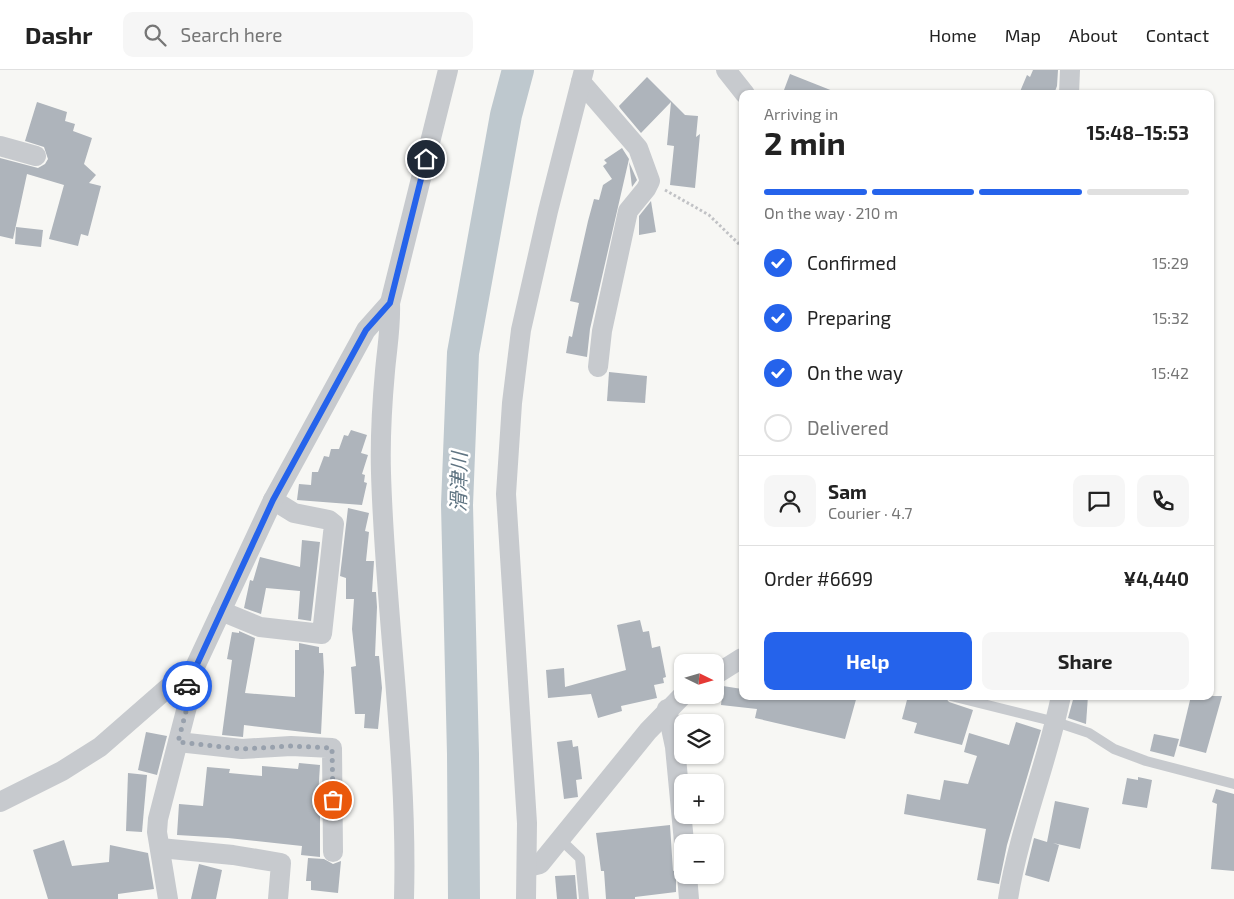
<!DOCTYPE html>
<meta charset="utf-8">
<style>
body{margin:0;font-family:"Exo 2","Noto Sans JP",sans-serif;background:#f6f6f6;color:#222;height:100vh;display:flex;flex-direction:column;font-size:19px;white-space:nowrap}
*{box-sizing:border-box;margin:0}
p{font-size:16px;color:#767676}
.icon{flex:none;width:28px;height:28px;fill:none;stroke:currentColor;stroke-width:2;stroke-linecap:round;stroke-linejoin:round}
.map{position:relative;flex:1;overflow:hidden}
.side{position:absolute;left:739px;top:20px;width:475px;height:610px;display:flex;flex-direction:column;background:#fff;border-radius:10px;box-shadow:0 1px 4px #0004}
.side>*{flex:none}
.needle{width:32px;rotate:95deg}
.fabs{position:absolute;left:674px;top:584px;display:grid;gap:10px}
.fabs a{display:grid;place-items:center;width:50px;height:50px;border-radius:10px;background:#fff;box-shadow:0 1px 4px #0004;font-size:25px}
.pin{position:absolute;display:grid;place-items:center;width:42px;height:42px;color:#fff;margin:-21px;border:2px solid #fff;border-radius:50%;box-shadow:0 1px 5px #0007}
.courier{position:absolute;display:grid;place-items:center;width:50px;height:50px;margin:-25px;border:4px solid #2563eb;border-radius:50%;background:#fff;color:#222;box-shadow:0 1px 6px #0007}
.summary em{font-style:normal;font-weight:700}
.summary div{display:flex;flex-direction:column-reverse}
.summary{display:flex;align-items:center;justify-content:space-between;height:85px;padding:0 25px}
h1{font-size:32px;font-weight:700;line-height:38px}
.bar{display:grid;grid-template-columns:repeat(4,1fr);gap:8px 5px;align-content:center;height:60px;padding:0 25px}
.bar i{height:6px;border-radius:4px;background:#e0e0e0}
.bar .active{background:#2563eb}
.bar p{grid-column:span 4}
.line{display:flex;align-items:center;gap:12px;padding:0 25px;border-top:1px solid #e0e0e0}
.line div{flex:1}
.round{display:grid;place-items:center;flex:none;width:52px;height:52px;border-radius:10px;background:#f6f6f6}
ol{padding:0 25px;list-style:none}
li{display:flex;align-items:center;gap:15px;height:55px}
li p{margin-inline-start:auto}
li .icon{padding:5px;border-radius:50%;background:#2563eb;color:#fff;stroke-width:4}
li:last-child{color:#767676}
li i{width:28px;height:28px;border:2px solid #e0e0e0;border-radius:50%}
.cta{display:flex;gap:10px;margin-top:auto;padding:10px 25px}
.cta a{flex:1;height:58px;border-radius:10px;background:#2563eb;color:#fff;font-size:20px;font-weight:700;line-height:58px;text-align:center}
.cta a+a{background:#f6f6f6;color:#222}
header{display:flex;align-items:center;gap:30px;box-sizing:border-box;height:70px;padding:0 25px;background:#fff;border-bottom:1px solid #e0e0e0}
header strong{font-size:24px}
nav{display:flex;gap:28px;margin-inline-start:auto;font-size:18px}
.search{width:350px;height:45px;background:#f6f6f6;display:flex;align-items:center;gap:12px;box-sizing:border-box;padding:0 18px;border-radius:10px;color:#767676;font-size:19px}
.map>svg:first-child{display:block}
</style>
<header>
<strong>Dashr</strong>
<div class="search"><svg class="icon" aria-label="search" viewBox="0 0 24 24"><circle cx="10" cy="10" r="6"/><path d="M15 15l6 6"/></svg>Search here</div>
<nav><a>Home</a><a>Map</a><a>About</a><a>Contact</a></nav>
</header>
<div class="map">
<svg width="1234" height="829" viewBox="0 0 1234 829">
<rect width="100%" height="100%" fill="#f7f7f4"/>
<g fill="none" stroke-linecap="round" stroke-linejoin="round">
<polyline stroke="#bec8ce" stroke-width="32" points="464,829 463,684 457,435 463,283 506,45 518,0"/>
</g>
<g fill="#aeb4bb">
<polygon points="1033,0 1058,0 1057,16 1054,24 1019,24 1027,5 1030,7"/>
<polygon points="790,4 838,23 838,24 794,24 784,20"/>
<polygon points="647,7 685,45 698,46 696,67 700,64 695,118 670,115 674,76 667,75 671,32 641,63 620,38 619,36"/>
<polygon points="37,32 67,42 65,51 75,54 73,61 92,68 84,94 96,105 89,113 101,116 88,166 81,164 78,176 49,169 64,115 27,104 13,169 0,166 0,88 38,98 45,94 48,89 44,77 25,71"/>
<polygon points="622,78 629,89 590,259 587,287 566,283 569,266 572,267 579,233 570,231 588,151 594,129 599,130 603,115 612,109 603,96 607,93 604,90"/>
<polygon points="629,92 637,110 632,117"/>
<polygon points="651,131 656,162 639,165 639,146"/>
<polygon points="16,157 43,160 41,177 15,174"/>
<polygon points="609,302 647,306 645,333 607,331"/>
<polygon points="351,360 367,365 361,383 368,385 362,404 365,405 364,412 367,413 362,435 297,430 299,414 311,415 312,402 318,402 324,386 329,387 331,379 339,379 344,365 348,366"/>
<polygon points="348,438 369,443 365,461 369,462 366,491 374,491 372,522 376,522 377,537 375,586 379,586 382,618 378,659 364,658 365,644 355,644 351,597 356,596 352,559 354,529 346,529 346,508 340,506"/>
<polygon points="302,470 320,472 311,551 298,549 300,521 266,518 261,544 244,538 250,510 253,511 260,487 300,497"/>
<polygon points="640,550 643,562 649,561 652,578 660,576 666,607 663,608 664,613 654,615 657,628 621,636 622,641 598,648 591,624 548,628 546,600 564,598 565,617 626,600 617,555"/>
<polygon points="239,561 255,568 245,623 295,627 295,580 299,580 299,573 319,577 319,583 323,583 324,602 321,664 244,655 243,667 222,665 232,590 227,589 232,562 239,563"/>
<polygon points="723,616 742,619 742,626 783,626 798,630 799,626 857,626 845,669 755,648 757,639 721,635"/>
<polygon points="908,626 944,626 949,632 973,640 962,675 914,663 917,653 902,649"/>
<polygon points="1074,626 1088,626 1086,654 1068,648"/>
<polygon points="1191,626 1222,626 1206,683 1179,676"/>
<polygon points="1016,652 1041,660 1007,775 999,814 977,810 986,759 904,744 907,724 940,730 944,710 968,714 977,686 964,682 969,663 1009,675"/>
<polygon points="146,662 167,666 157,705 138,700"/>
<polygon points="1154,664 1179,669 1174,687 1150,681"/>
<polygon points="572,670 573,677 578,676 582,709 576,710 578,727 564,729 557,672"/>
<polygon points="299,693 320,695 317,743 320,744 320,787 301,785 302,776 228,768 177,765 179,734 203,736 207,697 230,699 229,703 262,706 262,696 298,699"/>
<polygon points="128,703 147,705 142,762 126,761"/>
<polygon points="1138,707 1152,710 1147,738 1122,734 1127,708 1138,710"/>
<polygon points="1216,719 1234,724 1234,801 1211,799 1217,734 1212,732"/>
<polygon points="1055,731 1089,738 1080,779 1053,773 1059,775 1049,812 1025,805 1034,768 1047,772"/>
<polygon points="670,755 673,801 676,800 676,822 635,827 635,829 606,829 604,801 601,801 596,763"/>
<polygon points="64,770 72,796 109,792 110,775 148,783 154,819 118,824 118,829 48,829 33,780"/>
<polygon points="308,788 324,789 333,794 341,791 338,823 311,820 311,811 306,811"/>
<polygon points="199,794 222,800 216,829 191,829"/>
<polygon points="575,805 577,829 557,829 555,806"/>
</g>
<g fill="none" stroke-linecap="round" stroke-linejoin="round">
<polyline stroke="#c1c2c5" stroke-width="3" stroke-dasharray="2.5 2.5" stroke-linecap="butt" points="665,120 709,145 742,177"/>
<g stroke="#c7cace" stroke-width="10">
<polyline points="951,626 1056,652 1089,663 1114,679 1146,691 1234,714"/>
<polyline points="560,769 580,788 584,829"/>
</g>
<g stroke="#c7cace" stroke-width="20">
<polyline points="726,0 745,24"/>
<polyline points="581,12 638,78 650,111 646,119 628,141 602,261 598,297"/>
<polyline points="1069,24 1070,0"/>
<polyline points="0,76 36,86"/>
<polyline points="221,541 260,557 322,564 334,454 329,450 294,443 273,430"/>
<polyline points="715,605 742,588"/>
<polyline points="667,639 675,677 684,772"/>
<polyline points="178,672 242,679 291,676 332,678 333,782"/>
<polyline points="0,732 62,701 100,677 171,615 187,614"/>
<polyline points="160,778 233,785 281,793 278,829"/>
<polyline points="528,797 540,794 648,661 683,625"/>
<polyline points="687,805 689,829"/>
<polyline points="168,829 157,762 158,749 190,625 187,614 273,430 366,260 390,233"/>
<path d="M404,829C408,686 385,545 381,403C380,369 382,334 385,301C387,278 391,256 390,233L448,0"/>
<polyline points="526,829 527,753 506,424 512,333 521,260 548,141 584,0"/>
<path d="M1008,829C1019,760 1047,694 1061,626"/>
</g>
</g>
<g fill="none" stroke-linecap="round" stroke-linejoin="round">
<polyline stroke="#98a1ad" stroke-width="5" stroke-dasharray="0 9" points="187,616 190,626 178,672 242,679 291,676 332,678 333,730"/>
<polyline stroke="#2563eb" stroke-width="6" points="187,616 273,430 366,260 390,233 426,89"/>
</g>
<g text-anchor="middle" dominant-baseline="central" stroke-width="5" stroke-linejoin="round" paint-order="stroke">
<g font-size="20" font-style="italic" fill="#607583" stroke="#fff">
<text transform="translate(458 412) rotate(-89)">滑津川</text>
</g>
</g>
</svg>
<div class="fabs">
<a><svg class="needle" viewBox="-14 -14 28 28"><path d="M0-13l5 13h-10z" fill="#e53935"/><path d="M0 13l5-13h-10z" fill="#767676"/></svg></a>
<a><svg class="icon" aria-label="layers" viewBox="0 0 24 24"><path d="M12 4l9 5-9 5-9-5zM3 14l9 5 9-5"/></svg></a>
<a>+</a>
<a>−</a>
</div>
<div class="pin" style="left:333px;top:730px;background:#ea580c"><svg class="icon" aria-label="bag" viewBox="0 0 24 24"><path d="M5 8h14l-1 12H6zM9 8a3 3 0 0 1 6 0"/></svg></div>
<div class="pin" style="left:426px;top:89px;background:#1f2937"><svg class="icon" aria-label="home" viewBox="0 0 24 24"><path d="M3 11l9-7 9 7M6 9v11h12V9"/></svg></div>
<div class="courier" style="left:187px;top:616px"><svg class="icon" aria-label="car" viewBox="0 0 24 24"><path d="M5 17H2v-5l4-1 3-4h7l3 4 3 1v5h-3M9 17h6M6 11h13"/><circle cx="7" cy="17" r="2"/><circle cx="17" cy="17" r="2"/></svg></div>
<section class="side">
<div class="summary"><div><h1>2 min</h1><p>Arriving in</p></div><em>15:48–15:53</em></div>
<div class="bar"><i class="active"></i><i class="active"></i><i class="active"></i><i></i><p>On the way · 210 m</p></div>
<ol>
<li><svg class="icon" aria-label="check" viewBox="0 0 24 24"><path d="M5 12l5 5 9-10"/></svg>Confirmed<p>15:29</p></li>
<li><svg class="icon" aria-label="check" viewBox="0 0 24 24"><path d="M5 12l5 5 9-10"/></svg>Preparing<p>15:32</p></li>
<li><svg class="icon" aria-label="check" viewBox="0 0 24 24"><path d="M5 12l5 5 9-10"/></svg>On the way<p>15:42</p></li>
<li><i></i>Delivered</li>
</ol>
<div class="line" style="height:90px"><a class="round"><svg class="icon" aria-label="person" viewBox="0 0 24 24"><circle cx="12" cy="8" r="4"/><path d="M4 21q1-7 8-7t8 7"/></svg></a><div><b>Sam</b><p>Courier · 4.7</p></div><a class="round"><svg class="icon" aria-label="chat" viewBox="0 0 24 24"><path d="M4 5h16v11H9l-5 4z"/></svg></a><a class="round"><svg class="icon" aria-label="phone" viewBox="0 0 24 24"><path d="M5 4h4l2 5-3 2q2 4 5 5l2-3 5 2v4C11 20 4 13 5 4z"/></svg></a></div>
<div class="line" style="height:65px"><div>Order #6699</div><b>¥4,440</b></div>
<div class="cta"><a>Help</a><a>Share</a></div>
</section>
</div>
